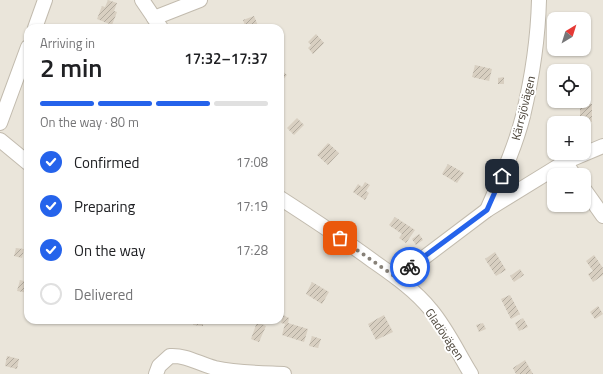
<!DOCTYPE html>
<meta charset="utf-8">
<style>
body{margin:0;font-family:"Titillium Web",sans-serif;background:#f6f6f6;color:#202124;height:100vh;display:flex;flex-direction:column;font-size:15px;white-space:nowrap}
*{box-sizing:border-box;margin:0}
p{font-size:13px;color:#757577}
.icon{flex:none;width:22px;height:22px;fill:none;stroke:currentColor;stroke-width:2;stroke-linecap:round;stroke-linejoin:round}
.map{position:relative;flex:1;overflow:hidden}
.panel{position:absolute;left:24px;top:24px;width:260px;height:300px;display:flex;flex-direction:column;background:#fff;border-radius:12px;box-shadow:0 1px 3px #0004}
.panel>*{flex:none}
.needle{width:26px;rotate:38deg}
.controls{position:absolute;left:547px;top:12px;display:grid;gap:8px}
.controls a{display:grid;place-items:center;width:44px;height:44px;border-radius:8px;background:#fff;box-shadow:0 1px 3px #0004;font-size:20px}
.pin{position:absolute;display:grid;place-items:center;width:34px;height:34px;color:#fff;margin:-17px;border-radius:8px;box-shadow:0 2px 6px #0006}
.courier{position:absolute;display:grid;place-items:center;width:40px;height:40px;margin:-20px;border:3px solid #2563eb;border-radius:50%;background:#fff;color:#222;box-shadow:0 1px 5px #0007}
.headline em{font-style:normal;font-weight:600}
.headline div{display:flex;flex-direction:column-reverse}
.headline{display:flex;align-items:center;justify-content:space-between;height:68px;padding:0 16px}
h1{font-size:26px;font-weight:600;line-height:30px}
.bar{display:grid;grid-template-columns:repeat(4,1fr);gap:6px 4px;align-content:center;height:48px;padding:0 16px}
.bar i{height:5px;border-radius:3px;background:#e0e0e0}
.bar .selected{background:#2563eb}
.bar p{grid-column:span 4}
ol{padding:0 16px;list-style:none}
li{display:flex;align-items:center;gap:12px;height:44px}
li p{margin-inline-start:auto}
li .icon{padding:4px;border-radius:50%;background:#2563eb;color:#fff;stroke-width:4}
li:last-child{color:#757577}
li i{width:22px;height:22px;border:2px solid #e0e0e0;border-radius:50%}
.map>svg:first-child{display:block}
</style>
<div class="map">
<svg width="603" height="374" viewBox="0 0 603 374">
<defs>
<pattern id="building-hatch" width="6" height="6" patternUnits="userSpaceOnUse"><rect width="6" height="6" fill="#d8cfc1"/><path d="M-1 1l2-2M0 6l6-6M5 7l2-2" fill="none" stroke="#b1aa9e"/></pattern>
</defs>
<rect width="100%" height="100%" fill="#f6f3ec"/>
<path fill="#eae5da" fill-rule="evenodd" d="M0,0H603V374H0ZM554,19H584V49H554ZM28,28H280V320H28ZM554,71H584V101H554ZM554,123H584V153H554ZM554,175H584V205H554Z"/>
<g fill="url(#building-hatch)">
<polygon points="108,0 117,3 114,11 117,12 112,25 97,19 102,6 105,7"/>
<polygon points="254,16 259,28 246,28 243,20"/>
<polygon points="316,34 324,43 313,54 308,48 311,45 308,42"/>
<polygon points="475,65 492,69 489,81 472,77"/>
<polygon points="280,69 287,75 280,83"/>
<polygon points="504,77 504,84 498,84 498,78"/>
<polygon points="580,104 592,104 592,122 580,121"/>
<polygon points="297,118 304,125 294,135 287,128"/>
<polygon points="328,143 339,153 328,165 317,155"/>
<polygon points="448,164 464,173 457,183 442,174"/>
<polygon points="365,182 370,185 366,191 369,193 365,200 353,192 358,184 362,187"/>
<polygon points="395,217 415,230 406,243 399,238 402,234 389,225"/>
<polygon points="419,234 423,240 416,245 412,239"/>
<polygon points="16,248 24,249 22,258 14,256"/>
<polygon points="495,252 506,270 496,276 485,259"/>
<polygon points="594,255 603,268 603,275 593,282 588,274 593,271 586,261"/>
<polygon points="520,269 524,275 514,282 510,276"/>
<polygon points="20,280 28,282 28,293 17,291"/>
<polygon points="312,282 329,292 322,304 306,294"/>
<polygon points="510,295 520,314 511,319 501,299"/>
<polygon points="598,306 603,314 595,319 590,312"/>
<polygon points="283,315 289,318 288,323 308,329 304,342 282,335 285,324 281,323"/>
<polygon points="384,315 393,332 376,340 368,324"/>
<polygon points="523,318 528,327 519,331 515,323"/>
<polygon points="193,320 203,320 203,326 193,325"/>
<polygon points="257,322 266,326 259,342 251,339"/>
<polygon points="483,323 486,329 479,332 476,325"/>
<polygon points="312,336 321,339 318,348 309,346"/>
<polygon points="7,356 19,359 17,369 5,366"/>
<polygon points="525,360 533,374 516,374 513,368"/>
</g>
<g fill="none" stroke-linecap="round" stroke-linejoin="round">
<defs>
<g id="minor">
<polyline points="142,0 161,28"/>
<polyline points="154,18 200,0"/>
<polyline points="35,28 45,0"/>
<polyline points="0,123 28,47"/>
<polyline points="0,140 28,163"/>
<polyline points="565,162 574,175"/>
<polyline points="584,189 603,216"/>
<path d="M280,198C311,218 343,239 373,261C393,275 415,290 431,310C447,329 458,353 471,374"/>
<path d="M487,210C500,180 515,148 523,116C532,78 538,39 539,0"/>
<polyline points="397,278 487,210 565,162 603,146"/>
<path d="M156,374L159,366L170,356C187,355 199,364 215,368C238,373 261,373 284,374"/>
</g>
</defs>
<use href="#minor" stroke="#c2bbae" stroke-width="16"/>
<use href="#minor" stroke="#fff" stroke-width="14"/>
</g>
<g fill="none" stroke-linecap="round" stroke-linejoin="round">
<polyline stroke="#878178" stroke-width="4" stroke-dasharray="0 7.2" points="340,238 397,278 410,267"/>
<polyline stroke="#2563eb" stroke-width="5" points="410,267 487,210 502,176"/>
</g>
<g text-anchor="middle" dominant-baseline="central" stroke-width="4" stroke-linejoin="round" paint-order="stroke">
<g font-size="12" fill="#4b4439" stroke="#fff">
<text transform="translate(523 108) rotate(-76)">Kärrsjövägen</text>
<text transform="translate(445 334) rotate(56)">Gladövägen</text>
</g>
</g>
</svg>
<div class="controls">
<a><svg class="needle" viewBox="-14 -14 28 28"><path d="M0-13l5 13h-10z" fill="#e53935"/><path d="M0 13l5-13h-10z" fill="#757577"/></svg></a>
<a><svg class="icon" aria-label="locate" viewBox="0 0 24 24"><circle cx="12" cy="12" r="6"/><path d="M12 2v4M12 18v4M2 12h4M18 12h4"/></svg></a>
<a>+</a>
<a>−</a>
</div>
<div class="pin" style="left:340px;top:238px;background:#ea580c"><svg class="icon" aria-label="bag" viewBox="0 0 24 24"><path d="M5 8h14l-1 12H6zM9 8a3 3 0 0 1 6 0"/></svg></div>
<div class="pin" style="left:502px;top:176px;background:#1f2937"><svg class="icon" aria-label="home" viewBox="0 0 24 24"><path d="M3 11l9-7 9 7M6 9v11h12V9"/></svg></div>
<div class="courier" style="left:410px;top:267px"><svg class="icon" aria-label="bike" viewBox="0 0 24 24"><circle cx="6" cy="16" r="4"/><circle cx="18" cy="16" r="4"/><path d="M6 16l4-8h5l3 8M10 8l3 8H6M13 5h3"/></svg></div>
<section class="panel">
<div class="headline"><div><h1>2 min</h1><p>Arriving in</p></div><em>17:32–17:37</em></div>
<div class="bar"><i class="selected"></i><i class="selected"></i><i class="selected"></i><i></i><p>On the way · 80 m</p></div>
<ol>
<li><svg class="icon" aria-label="check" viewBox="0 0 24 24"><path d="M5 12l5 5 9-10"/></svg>Confirmed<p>17:08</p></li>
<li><svg class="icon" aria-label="check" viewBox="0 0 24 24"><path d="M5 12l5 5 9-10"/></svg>Preparing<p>17:19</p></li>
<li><svg class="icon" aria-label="check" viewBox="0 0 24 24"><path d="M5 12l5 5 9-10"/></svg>On the way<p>17:28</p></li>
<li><i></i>Delivered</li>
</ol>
</section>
</div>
